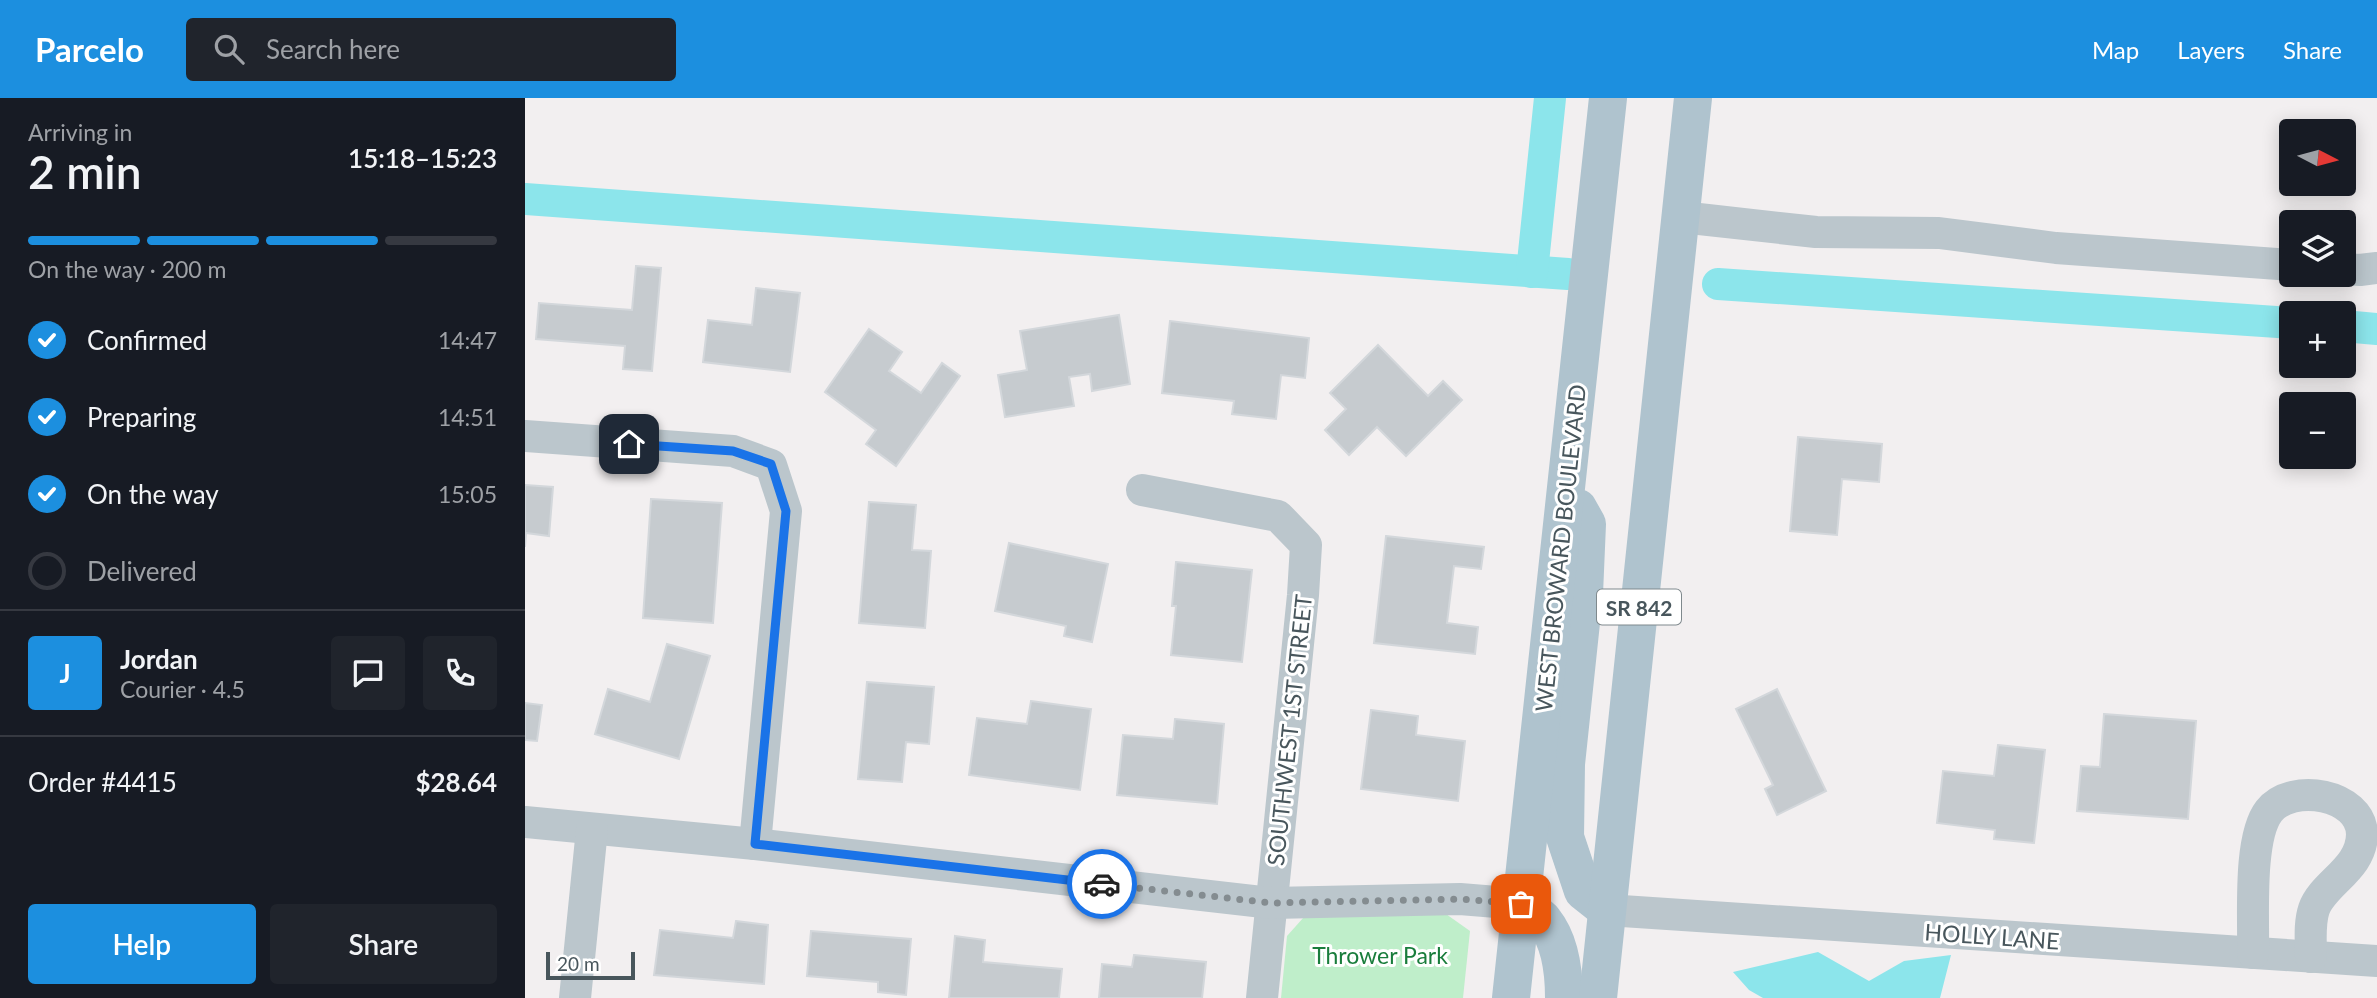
<!DOCTYPE html>
<meta charset="utf-8">
<style>
body{margin:0;font-family:Lato,sans-serif;background:#20242c;color:#f1f3f6;height:100vh;display:flex;flex-direction:column;font-size:26px;white-space:nowrap}
*{box-sizing:border-box;margin:0}
p{font-size:23px;color:#9ea1a6}
.icon{flex:none;width:38px;height:38px;fill:none;stroke:currentColor;stroke-width:2;stroke-linecap:round;stroke-linejoin:round}
.map{position:relative;flex:1;overflow:hidden}
.side{display:flex;flex-direction:column;background:#171b24;width:525px}
.side>*{flex:none}
.needle{width:46px;rotate:96deg}
.controls{position:absolute;left:1754px;top:21px;display:grid;gap:14px}
.controls a{display:grid;place-items:center;width:77px;height:77px;border-radius:7px;background:#171b24;box-shadow:0 4px 18px #0003;font-size:35px}
.scale{position:absolute;left:21px;bottom:18px;width:89px;box-sizing:border-box;padding-left:7px;border:4px solid #48565c;border-top:0;font-size:19px;line-height:24px;white-space:nowrap;color:#48565c;-webkit-text-stroke:5px #fff;paint-order:stroke}
.pin{position:absolute;display:grid;place-items:center;width:60px;height:60px;color:#fff;margin:-30px;border-radius:14px;box-shadow:0 4px 10px #0006}
.courier{position:absolute;display:grid;place-items:center;width:70px;height:70px;margin:-35px;border:5px solid #1a73e8;border-radius:50%;background:#fff;color:#222;box-shadow:0 2px 9px #0007}
.headline em{font-style:normal;font-weight:600}
.headline div{display:flex;flex-direction:column-reverse}
.headline{display:flex;align-items:center;justify-content:space-between;height:119px;padding:0 28px}
h1{font-size:46px;font-weight:600;line-height:52px}
.bar{display:grid;grid-template-columns:repeat(4,1fr);gap:10px 7px;align-content:center;height:84px;padding:0 28px}
.bar i{height:9px;border-radius:5px;background:#363941}
.bar .on{background:#1c8fdf}
.bar p{grid-column:span 4}
.line{display:flex;align-items:center;gap:18px;padding:0 28px;border-top:2px solid #363941}
.line div{flex:1}
.round{display:grid;place-items:center;flex:none;width:74px;height:74px;border-radius:7px;background:#20242c}
ol{padding:0 28px;list-style:none}
li{display:flex;align-items:center;gap:21px;height:77px}
li p{margin-inline-start:auto}
li .icon{padding:7px;border-radius:50%;background:#1c8fdf;color:#fff;stroke-width:4}
li:last-child{color:#9ea1a6}
li i{width:38px;height:38px;border:4px solid #363941;border-radius:50%}
.primary-button{display:flex;gap:14px;margin-top:auto;padding:14px 28px}
.primary-button a{flex:1;height:80px;border-radius:7px;background:#1c8fdf;color:#fff;font-size:28px;font-weight:600;line-height:80px;text-align:center}
.primary-button a+a{background:#20242c;color:#f1f3f6}
header{display:flex;align-items:center;gap:42px;box-sizing:border-box;height:98px;padding:0 35px;background:#1c8fdf;color:#fff}
header strong{font-size:33px}
nav{display:flex;gap:38px;margin-inline-start:auto;font-size:24px}
.search{width:490px;height:63px;background:#20242c;display:flex;align-items:center;gap:18px;box-sizing:border-box;padding:0 24px;border-radius:7px;color:#9ea1a6;font-size:26px}
main{display:flex;flex:1;min-height:0}
.map>svg:first-child{display:block}
</style>
<header>
<strong>Parcelo</strong>
<div class="search"><svg class="icon" aria-label="search" viewBox="0 0 24 24"><circle cx="10" cy="10" r="6"/><path d="M15 15l6 6"/></svg>Search here</div>
<nav><a>Map</a><a>Layers</a><a>Share</a></nav>
</header>
<main>
<section class="side">
<div class="headline"><div><h1>2 min</h1><p>Arriving in</p></div><em>15:18–15:23</em></div>
<div class="bar"><i class="on"></i><i class="on"></i><i class="on"></i><i></i><p>On the way · 200 m</p></div>
<ol>
<li><svg class="icon" aria-label="check" viewBox="0 0 24 24"><path d="M5 12l5 5 9-10"/></svg>Confirmed<p>14:47</p></li>
<li><svg class="icon" aria-label="check" viewBox="0 0 24 24"><path d="M5 12l5 5 9-10"/></svg>Preparing<p>14:51</p></li>
<li><svg class="icon" aria-label="check" viewBox="0 0 24 24"><path d="M5 12l5 5 9-10"/></svg>On the way<p>15:05</p></li>
<li><i></i>Delivered</li>
</ol>
<div class="line" style="height:126px"><b class="round" style="background:#1c8fdf;color:#fff">J</b><div><b>Jordan</b><p>Courier · 4.5</p></div><a class="round"><svg class="icon" aria-label="chat" viewBox="0 0 24 24"><path d="M4 5h16v11H9l-5 4z"/></svg></a><a class="round"><svg class="icon" aria-label="phone" viewBox="0 0 24 24"><path d="M5 4h4l2 5-3 2q2 4 5 5l2-3 5 2v4C11 20 4 13 5 4z"/></svg></a></div>
<div class="line" style="height:91px"><div>Order #4415</div><b>$28.64</b></div>
<div class="primary-button"><a>Help</a><a>Share</a></div>
</section>
<div class="map">
<svg width="1852" height="900" viewBox="0 0 1852 900">
<rect width="100%" height="100%" fill="#f2eff0"/>
<polygon fill="#bfeeca" points="921,816 945,833 938,900 756,900 762,838 779,819"/>
<polygon fill="#8ce5eb" points="1293,854 1344,883 1379,863 1426,857 1415,900 1238,900 1224,892 1208,874"/>
<g fill="none" stroke-linecap="round" stroke-linejoin="round">
<g stroke="#8ce5eb" stroke-width="32">
<polyline points="0,101 1043,176"/>
<polyline points="1007,174 1025,0"/>
<polyline points="1193,186 1766,225"/>
<polyline points="1818,228 1852,231"/>
</g>
</g>
<g fill="#c6cbcf" stroke="#d3d7db" stroke-width="2">
<polygon points="111,168 136,170 127,273 98,271 100,248 11,241 14,205 107,212"/>
<polygon points="231,190 275,195 265,274 178,264 183,222 227,227"/>
<polygon points="594,217 605,286 567,293 565,276 544,279 549,308 480,319 473,277 502,272 495,233"/>
<polygon points="645,223 784,240 780,280 756,277 751,321 707,316 709,303 637,295"/>
<polygon points="344,231 377,254 364,273 396,295 417,265 435,278 371,368 341,346 351,332 300,294"/>
<polygon points="853,247 903,298 918,283 937,302 881,358 852,329 824,357 800,332 821,311 805,295"/>
<polygon points="1273,339 1357,346 1354,384 1317,381 1312,437 1265,433"/>
<polygon points="0,387 28,389 24,438 1,435 0,449"/>
<polygon points="126,401 197,405 188,525 118,520"/>
<polygon points="344,404 391,407 387,452 406,453 400,530 334,525"/>
<polygon points="861,438 959,449 956,471 929,468 922,525 953,529 950,556 849,545"/>
<polygon points="484,445 583,466 567,544 539,538 541,528 470,513"/>
<polygon points="651,464 727,472 717,564 646,557 651,508 647,508"/>
<polygon points="142,546 185,558 154,661 70,636 83,591 125,604"/>
<polygon points="342,584 409,589 404,646 381,644 377,684 333,681"/>
<polygon points="1252,591 1301,693 1252,717 1240,691 1248,687 1211,611"/>
<polygon points="506,603 566,611 555,692 444,677 452,620 502,626"/>
<polygon points="0,605 17,607 12,643 0,642"/>
<polygon points="846,612 893,618 891,637 940,643 933,703 836,691"/>
<polygon points="1579,616 1671,623 1663,721 1552,713 1556,668 1575,669"/>
<polygon points="650,621 699,626 692,706 592,697 598,637 648,641"/>
<polygon points="1473,647 1520,652 1509,745 1469,741 1470,732 1412,725 1418,673 1469,678"/>
<polygon points="211,823 243,827 239,886 129,877 135,832 208,840"/>
<polygon points="286,833 386,841 381,897 353,894 353,884 282,878"/>
<polygon points="430,838 460,842 458,864 537,871 534,900 424,900"/>
<polygon points="609,857 681,864 677,900 574,900 577,866 607,869"/>
</g>
<g fill="none" stroke-linecap="round" stroke-linejoin="round">
<g stroke="#bbc6cc" stroke-width="32">
<polyline points="1156,119 1291,134 1414,135 1531,150 1766,167"/>
<polyline points="1818,171 1835,172 1852,170"/>
<polyline points="0,338 208,353 246,367 261,413 230,746"/>
<polyline points="617,392 753,418 781,447 778,497 737,900"/>
<polyline points="0,724 230,746 747,805 935,801 996,806"/>
<polyline points="1082,812 1852,863"/>
<path d="M1728,855C1729,820 1723,740 1744,713C1767,684 1836,696 1837,736C1837,771 1798,785 1789,811C1784,826 1786,843 1786,859"/>
<polyline points="50,900 67,731"/>
</g>
<g stroke="#afc3ce" stroke-width="38">
<polyline points="1053,410 1062,426 1059,496 1041,666 1040,739 1058,793 1082,812"/>
<path d="M996,806C1003,811 1014,816 1019,823C1035,843 1039,875 1039,900"/>
<polyline points="986,900 1083,0"/>
<polyline points="1073,900 1168,0"/>
</g>
</g>
<g fill="none" stroke-linecap="round" stroke-linejoin="round">
<polyline stroke="#848c90" stroke-width="7" stroke-dasharray="0 12.6" points="577,786 747,805 935,801 996,806"/>
<polyline stroke="#1a73e8" stroke-width="9" points="104,346 208,353 246,366 261,413 230,746 577,786"/>
</g>
<g text-anchor="middle" dominant-baseline="central" stroke-width="6" stroke-linejoin="round" paint-order="stroke">
<rect fill="#fff" stroke="#7f898d" stroke-width="2" x="1072" y="491.5" width="84" height="35" rx="5"/>
<g font-size="21" font-weight="bold" fill="#48565c">
<text x="1114" y="509">SR 842</text>
</g>
<g font-size="23" fill="#48565c" stroke="#fff">
<text transform="translate(1035 450) rotate(-84)">WEST BROWARD BOULEVARD</text>
<text transform="translate(764 632) rotate(-84)">SOUTHWEST 1ST STREET</text>
<text transform="translate(1467 838) rotate(4)">HOLLY LANE</text>
</g>
<g font-size="23" fill="#197d3c" stroke="#fff">
<text x="855" y="857">Thrower Park</text>
</g>
</g>
</svg>
<div class="controls">
<a><svg class="needle" viewBox="-14 -14 28 28"><path d="M0-13l5 13h-10z" fill="#e53935"/><path d="M0 13l5-13h-10z" fill="#9ea1a6"/></svg></a>
<a><svg class="icon" aria-label="layers" viewBox="0 0 24 24"><path d="M12 4l9 5-9 5-9-5zM3 14l9 5 9-5"/></svg></a>
<a>+</a>
<a>−</a>
</div>
<div class="scale">20 m</div>
<div class="pin" style="left:996px;top:806px;background:#ea580c"><svg class="icon" aria-label="bag" viewBox="0 0 24 24"><path d="M5 8h14l-1 12H6zM9 8a3 3 0 0 1 6 0"/></svg></div>
<div class="pin" style="left:104px;top:346px;background:#1f2937"><svg class="icon" aria-label="home" viewBox="0 0 24 24"><path d="M3 11l9-7 9 7M6 9v11h12V9"/></svg></div>
<div class="courier" style="left:577px;top:786px"><svg class="icon" aria-label="car" viewBox="0 0 24 24"><path d="M5 17H2v-5l4-1 3-4h7l3 4 3 1v5h-3M9 17h6M6 11h13"/><circle cx="7" cy="17" r="2"/><circle cx="17" cy="17" r="2"/></svg></div>
</div>
</main>
